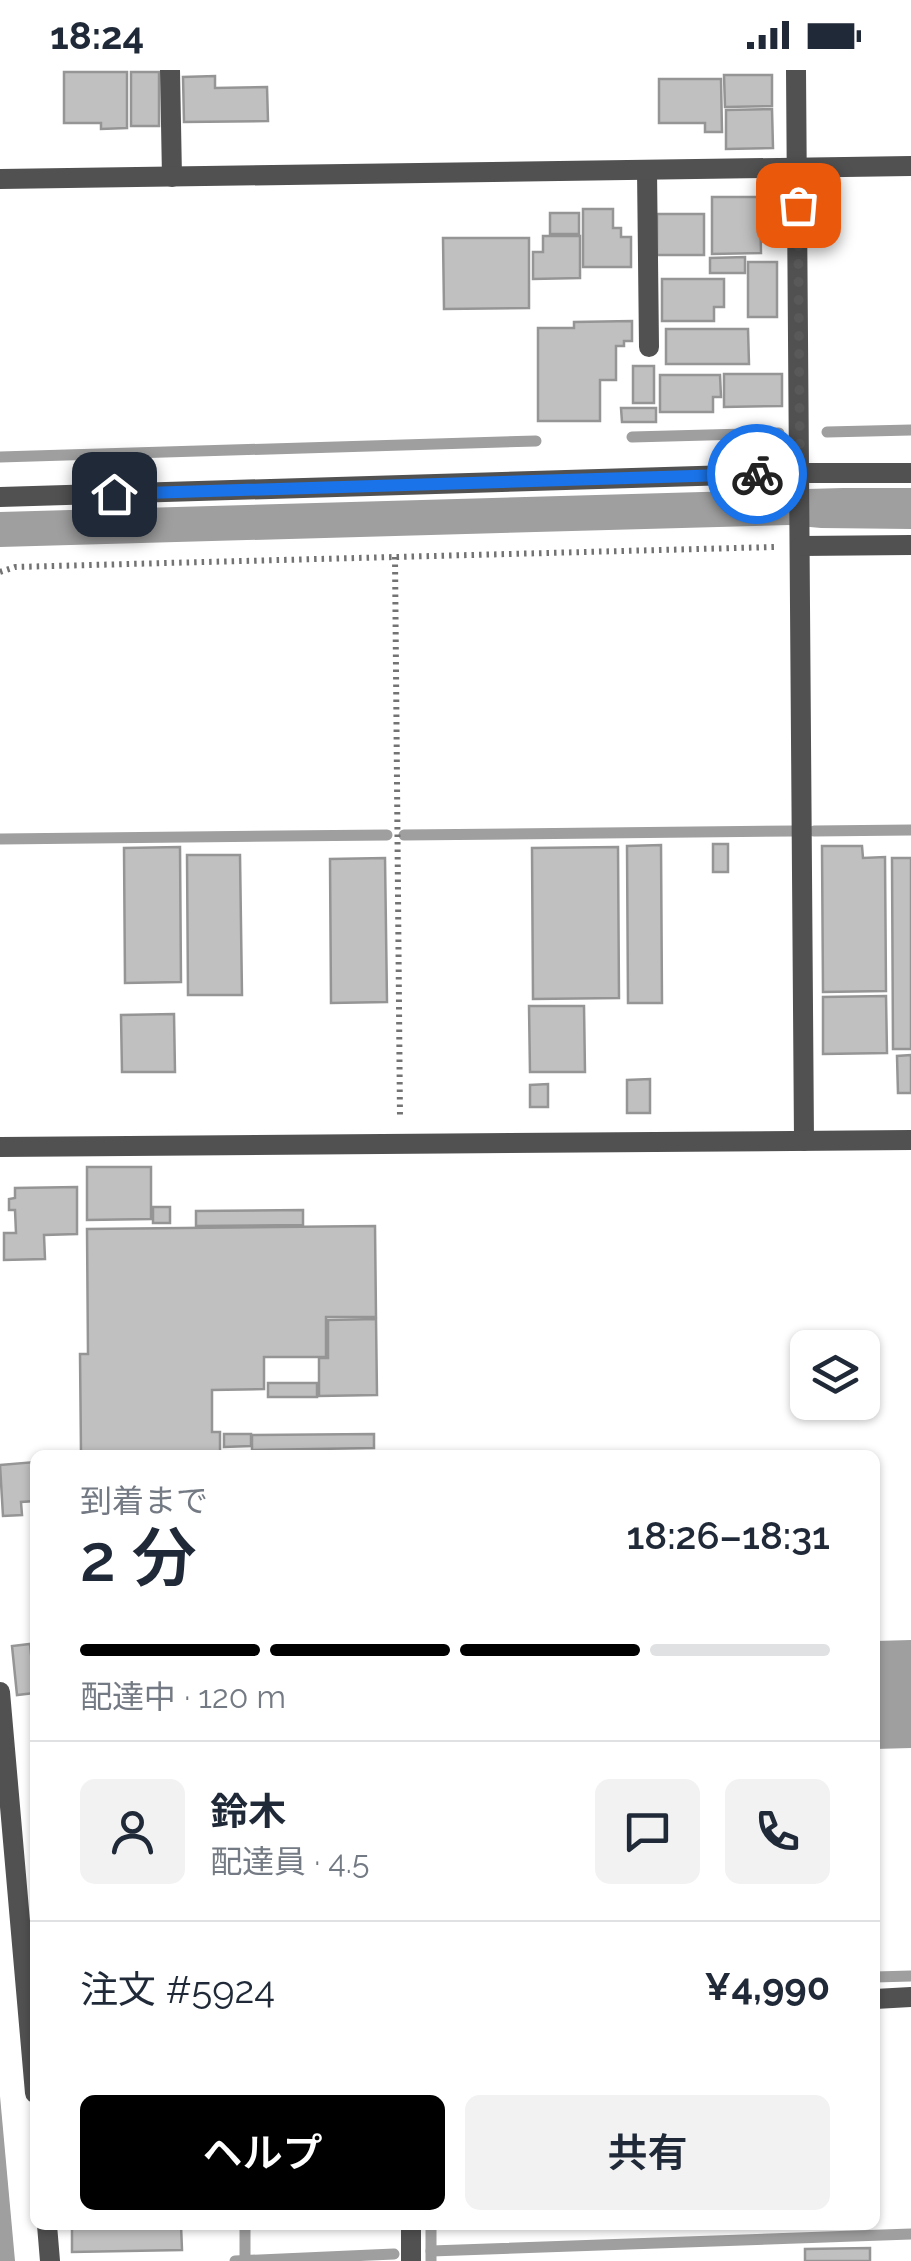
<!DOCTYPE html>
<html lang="ja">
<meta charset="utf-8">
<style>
body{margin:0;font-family:Raleway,"Noto Sans JP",sans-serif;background:#f2f2f3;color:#1f2937;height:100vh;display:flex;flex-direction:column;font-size:38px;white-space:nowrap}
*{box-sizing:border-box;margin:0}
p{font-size:32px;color:#747a83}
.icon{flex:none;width:55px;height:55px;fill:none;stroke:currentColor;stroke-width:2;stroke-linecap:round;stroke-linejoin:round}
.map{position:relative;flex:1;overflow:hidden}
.details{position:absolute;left:30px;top:1380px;width:850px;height:780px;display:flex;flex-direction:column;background:#fff;border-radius:15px;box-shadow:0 2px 8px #0004}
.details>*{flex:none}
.fabs{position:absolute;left:790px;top:1260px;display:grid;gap:20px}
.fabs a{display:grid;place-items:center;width:90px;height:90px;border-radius:15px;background:#fff;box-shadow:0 2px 8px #0004;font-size:50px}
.pin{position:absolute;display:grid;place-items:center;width:85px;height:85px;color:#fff;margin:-42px;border-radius:20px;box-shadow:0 5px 15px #0006}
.courier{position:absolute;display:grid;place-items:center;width:100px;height:100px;margin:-50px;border:8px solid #1a73e8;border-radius:50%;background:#fff;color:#222;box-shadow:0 2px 12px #0007}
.headline em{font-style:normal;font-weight:600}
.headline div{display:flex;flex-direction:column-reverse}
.headline{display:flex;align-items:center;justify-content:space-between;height:170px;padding:0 50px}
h1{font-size:65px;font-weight:600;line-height:75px}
.bar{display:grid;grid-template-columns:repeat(4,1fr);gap:15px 10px;align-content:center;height:120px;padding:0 50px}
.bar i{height:12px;border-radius:8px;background:#e0e1e3}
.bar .active{background:#000}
.bar p{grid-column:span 4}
.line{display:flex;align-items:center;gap:25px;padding:0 50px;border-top:2px solid #e0e1e3}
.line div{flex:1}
.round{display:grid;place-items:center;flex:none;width:105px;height:105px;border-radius:15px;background:#f2f2f3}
.primary-button{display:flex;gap:20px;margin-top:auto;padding:20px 50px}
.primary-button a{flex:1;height:115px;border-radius:15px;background:#000;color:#fff;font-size:40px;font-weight:600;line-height:115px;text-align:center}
.primary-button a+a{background:#f2f2f3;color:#1f2937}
.status{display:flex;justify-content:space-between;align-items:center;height:70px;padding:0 50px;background:#fff;direction:ltr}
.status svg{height:28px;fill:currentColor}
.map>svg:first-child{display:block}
</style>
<div class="status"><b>18:24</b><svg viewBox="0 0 49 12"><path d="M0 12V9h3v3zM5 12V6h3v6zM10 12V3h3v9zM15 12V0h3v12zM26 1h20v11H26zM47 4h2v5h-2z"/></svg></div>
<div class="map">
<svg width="911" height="2191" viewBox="0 0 911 2191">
<rect width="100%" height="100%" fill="#fff"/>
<g fill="#9f9f9f">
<polygon points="843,418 911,418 911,459 821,458 788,455 0,477 0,442"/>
<polygon points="911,1570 911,1678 875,1679 875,1571"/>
<polygon points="0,2026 15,2191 0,2191"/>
</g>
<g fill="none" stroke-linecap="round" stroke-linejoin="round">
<g stroke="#9f9f9f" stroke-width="11">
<polyline points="827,362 911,360"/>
<polyline points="632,367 779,363"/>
<polyline points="0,387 536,371"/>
<polyline points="814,761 911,760"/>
<polyline points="404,765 793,761"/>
<polyline points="0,769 387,765"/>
<polyline points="875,1907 911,1906"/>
<polyline points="245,2155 245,2191"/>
<polyline points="431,2155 431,2191"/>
<polyline points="431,2181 911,2164"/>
<polyline points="235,2191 394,2184"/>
</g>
</g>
<g fill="#c0c0c0" stroke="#959595" stroke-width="2.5">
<polygon points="64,2 127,2 127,58 101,59 101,53 64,53"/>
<rect x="131" y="2" width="28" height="54"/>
<polygon points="724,5 772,5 772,36 725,37"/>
<polygon points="215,6 215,18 267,17 268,51 184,52 183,7"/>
<polygon points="659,9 721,9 722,62 705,62 705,53 659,53"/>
<polygon points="772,39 773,78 726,79 726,40"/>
<polygon points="712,127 760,127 761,183 712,184"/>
<polygon points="583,139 613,139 613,158 621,158 621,167 631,167 631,197 583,197"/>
<rect x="550" y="143" width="29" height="21"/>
<rect x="657" y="144" width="47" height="41"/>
<polygon points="543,166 580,166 580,208 533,209 533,182 543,182"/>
<polygon points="443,168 529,168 529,238 444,239"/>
<polygon points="745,187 745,203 710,203 710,188"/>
<rect x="748" y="192" width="29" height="55"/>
<polygon points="662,209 724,209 724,237 714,237 714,251 662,251"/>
<polygon points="632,251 632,271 624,271 624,276 616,276 616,310 600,310 600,351 538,351 538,258 574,258 574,252"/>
<polygon points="666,259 748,259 749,294 666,294"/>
<rect x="633" y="296" width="21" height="37"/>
<polygon points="724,304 782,304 782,336 724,337"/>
<polygon points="660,305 720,305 721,327 713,327 713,342 660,342"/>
<polygon points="621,338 656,338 656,352 622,352"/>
<rect x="713" y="774" width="15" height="28"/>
<polygon points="661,775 662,933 628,933 627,776"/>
<polygon points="822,776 862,776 863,788 885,787 886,921 823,922"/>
<polygon points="180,777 181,912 125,913 124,778"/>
<polygon points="618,777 619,928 533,929 532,778"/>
<polygon points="187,785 240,785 242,925 188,925"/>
<polygon points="385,788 387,932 331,933 330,789"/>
<polygon points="892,788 911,788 911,979 893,979"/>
<polygon points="886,926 887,983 823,984 823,927"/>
<polygon points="529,936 584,936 585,1002 530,1002"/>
<polygon points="174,944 175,1002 122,1002 121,945"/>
<polygon points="911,985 911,1023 898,1023 897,986"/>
<polygon points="650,1009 650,1043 627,1043 627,1010"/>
<polygon points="548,1014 548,1037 530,1037 530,1015"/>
<polygon points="87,1097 151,1097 151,1149 87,1150"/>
<polygon points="77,1117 77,1164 44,1165 45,1189 4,1190 4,1163 16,1163 15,1140 9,1140 9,1129 15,1128 15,1118"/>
<rect x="153" y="1137" width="17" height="16"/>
<polygon points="303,1140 303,1155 196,1156 196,1141"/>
<polygon points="375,1156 376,1247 326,1247 326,1287 264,1287 264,1319 212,1320 212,1362 220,1362 220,1381 81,1382 80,1284 88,1284 87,1159"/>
<polygon points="376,1249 377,1325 319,1326 319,1288 328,1288 328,1250"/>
<rect x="268" y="1313" width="49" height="14"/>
<polygon points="224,1364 251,1364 251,1376 224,1377"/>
<polygon points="374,1364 374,1378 252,1380 252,1365"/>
<polygon points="35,1392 35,1431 21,1432 22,1445 3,1446 0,1395"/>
<polygon points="30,1574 35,1623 17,1625 12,1576"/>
<polygon points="72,2155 181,2155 182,2180 72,2182"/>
<polygon points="870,2178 870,2191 805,2191 805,2179"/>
</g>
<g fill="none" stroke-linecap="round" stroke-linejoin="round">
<g stroke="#737373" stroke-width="6" stroke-dasharray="2.5 5" stroke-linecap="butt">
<polyline points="395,487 400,1048"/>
<polyline points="0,502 15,497 774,477"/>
</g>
<polyline stroke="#515151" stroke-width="20" points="647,100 649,277"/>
<g stroke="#515151" stroke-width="20">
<polyline points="170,0 172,107"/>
<polyline points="796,0 804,1071"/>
<polyline points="0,109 911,96"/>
<polyline points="0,427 800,403 911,403"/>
<polyline points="801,476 911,475"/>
<polyline points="0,1077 911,1070"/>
<polyline points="0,1622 35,2023"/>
<polyline points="875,1929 911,1927"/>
<polyline points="47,2155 50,2191"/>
<polyline points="411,2155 411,2191"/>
</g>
</g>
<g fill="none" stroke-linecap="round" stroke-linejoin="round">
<polyline stroke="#595959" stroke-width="10" stroke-dasharray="0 18" points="757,404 800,403 798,135"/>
<polyline stroke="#1a73e8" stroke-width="12" points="114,424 757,404"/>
</g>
</svg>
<div class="fabs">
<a><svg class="icon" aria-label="layers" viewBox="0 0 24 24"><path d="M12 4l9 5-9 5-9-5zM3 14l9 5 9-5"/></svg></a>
</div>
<div class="pin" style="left:798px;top:135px;background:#ea580c"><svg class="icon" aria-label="bag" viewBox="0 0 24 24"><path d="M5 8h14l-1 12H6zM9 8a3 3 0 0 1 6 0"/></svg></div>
<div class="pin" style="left:114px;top:424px;background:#1f2937"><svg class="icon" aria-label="home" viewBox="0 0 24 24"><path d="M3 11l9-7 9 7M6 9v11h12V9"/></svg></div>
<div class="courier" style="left:757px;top:404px"><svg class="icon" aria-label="bike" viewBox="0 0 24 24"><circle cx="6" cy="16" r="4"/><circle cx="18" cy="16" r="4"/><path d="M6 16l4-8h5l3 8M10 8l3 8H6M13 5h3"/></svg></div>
<section class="details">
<div class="headline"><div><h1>2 分</h1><p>到着まで</p></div><em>18:26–18:31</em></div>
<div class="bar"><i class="active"></i><i class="active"></i><i class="active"></i><i></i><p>配達中 · 120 m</p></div>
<div class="line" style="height:180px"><a class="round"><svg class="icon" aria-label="person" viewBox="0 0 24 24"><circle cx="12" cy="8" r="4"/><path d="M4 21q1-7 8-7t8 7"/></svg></a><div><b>鈴木</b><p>配達員 · 4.5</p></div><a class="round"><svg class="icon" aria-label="chat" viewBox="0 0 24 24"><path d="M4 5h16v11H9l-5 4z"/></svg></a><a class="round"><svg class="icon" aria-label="phone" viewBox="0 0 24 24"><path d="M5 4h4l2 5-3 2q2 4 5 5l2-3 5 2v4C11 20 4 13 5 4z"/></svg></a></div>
<div class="line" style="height:130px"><div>注文 #5924</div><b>¥4,990</b></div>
<div class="primary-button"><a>ヘルプ</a><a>共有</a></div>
</section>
</div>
